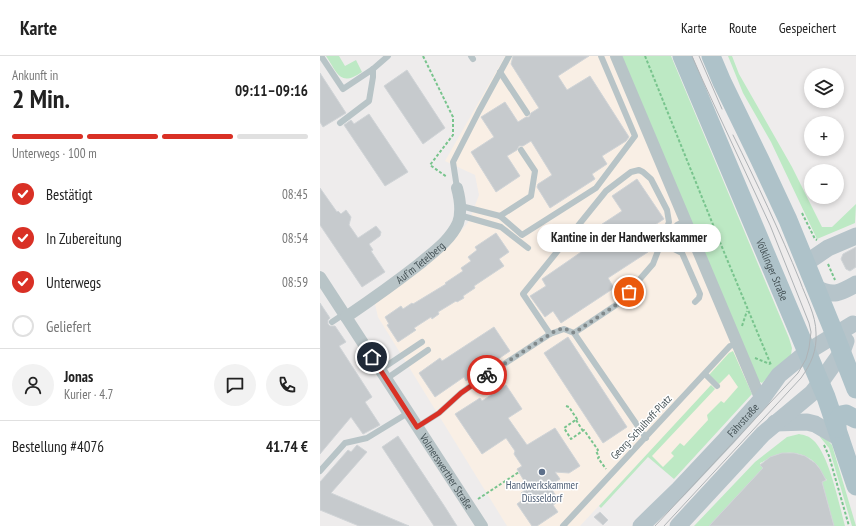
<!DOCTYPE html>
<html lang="de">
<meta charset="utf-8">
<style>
body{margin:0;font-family:"PT Sans Narrow",sans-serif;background:#f2f2f2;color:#222;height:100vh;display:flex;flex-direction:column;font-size:15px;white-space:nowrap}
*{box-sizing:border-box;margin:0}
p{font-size:13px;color:#767676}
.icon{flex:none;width:22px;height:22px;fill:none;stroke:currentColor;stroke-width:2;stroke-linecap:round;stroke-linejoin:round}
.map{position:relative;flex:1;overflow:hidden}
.panel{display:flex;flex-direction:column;background:#fff;width:320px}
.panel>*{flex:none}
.tools{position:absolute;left:484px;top:12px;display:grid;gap:8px}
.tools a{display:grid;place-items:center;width:40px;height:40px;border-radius:50%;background:#fff;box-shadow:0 2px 6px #0003;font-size:20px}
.pin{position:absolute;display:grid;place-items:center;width:34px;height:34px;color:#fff;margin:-17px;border:2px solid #fff;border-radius:50%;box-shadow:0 1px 4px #0007}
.courier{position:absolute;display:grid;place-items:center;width:40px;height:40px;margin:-20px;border:3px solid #d93025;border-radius:50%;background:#fff;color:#222;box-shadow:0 1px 5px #0007}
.bubble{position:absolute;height:28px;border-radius:14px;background:#fff;box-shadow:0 2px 6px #0003;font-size:13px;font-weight:700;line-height:28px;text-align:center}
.overview em{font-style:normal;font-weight:700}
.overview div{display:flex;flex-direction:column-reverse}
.overview{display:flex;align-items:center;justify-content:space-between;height:68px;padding:0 12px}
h1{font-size:26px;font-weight:700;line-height:30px}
.bar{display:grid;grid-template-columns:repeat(4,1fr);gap:6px 4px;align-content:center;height:48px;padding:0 12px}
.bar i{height:5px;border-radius:3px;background:#e0e0e0}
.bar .active{background:#d93025}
.bar p{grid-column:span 4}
.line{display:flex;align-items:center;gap:10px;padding:0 12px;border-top:1px solid #e0e0e0}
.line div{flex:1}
.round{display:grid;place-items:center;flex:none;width:42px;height:42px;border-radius:21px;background:#f2f2f2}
ol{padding:0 12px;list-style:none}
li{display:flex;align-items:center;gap:12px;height:44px}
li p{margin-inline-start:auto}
li .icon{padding:4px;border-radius:50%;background:#d93025;color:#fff;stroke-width:4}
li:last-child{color:#767676}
li i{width:22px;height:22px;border:2px solid #e0e0e0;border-radius:50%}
header{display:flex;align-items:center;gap:24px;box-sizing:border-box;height:56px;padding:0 20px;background:#fff;border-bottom:1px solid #e0e0e0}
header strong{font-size:19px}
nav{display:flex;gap:22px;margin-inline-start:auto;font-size:14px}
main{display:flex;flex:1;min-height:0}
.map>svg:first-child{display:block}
</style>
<header>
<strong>Karte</strong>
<nav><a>Karte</a><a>Route</a><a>Gespeichert</a></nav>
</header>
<main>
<section class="panel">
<div class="overview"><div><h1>2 Min.</h1><p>Ankunft in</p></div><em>09:11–09:16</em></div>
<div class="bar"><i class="active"></i><i class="active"></i><i class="active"></i><i></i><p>Unterwegs · 100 m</p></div>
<ol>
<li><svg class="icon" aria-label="check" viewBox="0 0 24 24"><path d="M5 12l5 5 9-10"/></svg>Bestätigt<p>08:45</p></li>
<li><svg class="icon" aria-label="check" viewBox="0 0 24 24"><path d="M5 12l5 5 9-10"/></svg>In Zubereitung<p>08:54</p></li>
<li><svg class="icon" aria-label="check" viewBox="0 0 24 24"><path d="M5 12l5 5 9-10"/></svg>Unterwegs<p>08:59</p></li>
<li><i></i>Geliefert</li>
</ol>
<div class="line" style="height:72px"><a class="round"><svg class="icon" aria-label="person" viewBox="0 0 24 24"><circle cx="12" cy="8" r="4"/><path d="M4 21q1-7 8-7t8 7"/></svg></a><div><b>Jonas</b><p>Kurier · 4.7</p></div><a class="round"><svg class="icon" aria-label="chat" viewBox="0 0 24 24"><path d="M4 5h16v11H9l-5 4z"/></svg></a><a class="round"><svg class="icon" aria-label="phone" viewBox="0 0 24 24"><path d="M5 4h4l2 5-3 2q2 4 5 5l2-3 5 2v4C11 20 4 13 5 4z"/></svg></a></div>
<div class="line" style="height:52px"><div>Bestellung #4076</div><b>41.74 €</b></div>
</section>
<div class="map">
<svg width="536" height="470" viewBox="0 0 536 470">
<rect width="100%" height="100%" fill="#eeecec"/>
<polygon fill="#f9efe5" points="185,0 292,0 429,327 345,415 327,398 260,470 187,470 58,261 55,248 127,192 149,165 159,139 155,119 125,105"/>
<g fill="#bde9c4">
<path d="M6,0H19L25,10L36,4L42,16C20,31 18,18 6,0Z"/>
<polygon points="301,0 351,0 469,282 472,292 471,299 442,327 436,324"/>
<polygon points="408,0 412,0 419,18 472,111 502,171 512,171 536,148 535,167 497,183 451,86 423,37"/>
<polygon points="413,295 432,338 354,423 328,401 281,452 279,450 391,329 395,333 332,400 343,411 354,400 351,397 360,387 364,390 388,364 387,359 401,345 404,347 418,331 409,318 399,328 389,319 409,297"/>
<polygon points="497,373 512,389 536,470 532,470 509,392 500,381"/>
<path d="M479,378C484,379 489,380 493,384C509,398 519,448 525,470H514L502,426L507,424C503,421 501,413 497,409C486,396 468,394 453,400C448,402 444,406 440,407L443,412L389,470H374L435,406L467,381Z"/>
</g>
<g fill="#c6cacd" stroke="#d0d4d7">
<polygon points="193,0 269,0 238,20 247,34 270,20 309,81 306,85 282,100 287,108 272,118 275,123 230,152 217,131 218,128 232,119 211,85 203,90 199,90 197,94 187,100 200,120 176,136 151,96 174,81 161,61 185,46 198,66 206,61 209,61 211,57 219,52 191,8"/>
<polygon points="87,14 125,72 103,88 64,30"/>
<polygon points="0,17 26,57 3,71 0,66"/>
<polygon points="49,58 88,116 65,130 24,69 31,64 34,68"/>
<polygon points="317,123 344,163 318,180 328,196 288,222 294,232 241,267 233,255 225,261 210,240 226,230 222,223 267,192 261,182 302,155 292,140"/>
<polygon points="0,132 17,156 18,155 21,158 26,154 31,161 29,169 38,182 56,170 61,176 60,180 49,188 53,194 51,195 65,216 42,231 0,169"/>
<polygon points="176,177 189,196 179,203 184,210 154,230 155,232 143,240 144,242 137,246 136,245 118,256 119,258 112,263 111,261 94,272 96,274 78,286 67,269 69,268 65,261 81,250 83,253 92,247 93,248 126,228 125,227 143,215 141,212 151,205 148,201 157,194 155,191"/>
<polygon points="536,191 536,211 530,215 526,213 521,203 523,198"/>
<polygon points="0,247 10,262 8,264 8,268 10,270 15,270 26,286 19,290 52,341 45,346 60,369 43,378 31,361 0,398"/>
<polygon points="174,271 190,295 146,325 144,321 115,341 99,317 120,302 122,305"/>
<polygon points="248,281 307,371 283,387 224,297"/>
<polygon points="186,329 202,353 188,362 207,389 235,372 260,410 249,417 235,416 240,423 232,428 234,431 231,432 239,445 233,449 238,456 217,470 212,470 197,448 205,442 201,437 204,435 206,428 197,413 202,410 194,398 195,395 186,382 162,398 135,358 160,342 162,345"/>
<polygon points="78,380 125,451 137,470 114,470 62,391"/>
<polygon points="37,389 47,396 11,437 89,470 39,470 0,454 0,426 28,394 31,396"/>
<polygon points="462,397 474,397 485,400 495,407 500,413 506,424 502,426 514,470 389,470 443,412 440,409 450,401"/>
<polygon points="280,456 288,464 283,469 274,461"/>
</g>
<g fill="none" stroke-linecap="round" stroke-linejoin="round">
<g stroke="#78c48d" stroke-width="2" stroke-dasharray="3 2" stroke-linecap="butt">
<polyline points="103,0 133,61 133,79 110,109 127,121"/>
<polyline points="325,0 404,196 451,309"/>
<polyline points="482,157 495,183 497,184"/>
<polyline points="508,208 515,224"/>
<polyline points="422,270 427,255"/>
<polyline points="435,302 450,308"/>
<polyline points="246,350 249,351 257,363 244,372 251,383 264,374 278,394 276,395 279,401 278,402 286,413"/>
<polyline points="256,364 263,375"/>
<polyline points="504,389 509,400 529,470"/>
<polyline points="158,443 199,416"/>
</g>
<g stroke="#b8c4c7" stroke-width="6">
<polyline points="1,0 23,33 53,13 68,0"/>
<polyline points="151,0 153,3"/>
<polyline points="180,16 207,57"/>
<polyline points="20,67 49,45 53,21 53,13"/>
<polyline points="137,132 133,106 159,55 189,0"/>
<polyline points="141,150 180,160 202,179 276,132 315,80 281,0"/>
<polyline points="139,159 181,171 208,192"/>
<polyline points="180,160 211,140 215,115 201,94"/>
<polyline points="340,191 354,193 362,197 380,238 379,242 375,246"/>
<polyline points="347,193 357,169 365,165"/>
<polyline points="12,266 24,258"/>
<polyline points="230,278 203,238 286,135 311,116 319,114 323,116 331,123 347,154 349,166 333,208 299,247 254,277"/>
<polyline points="60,314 102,286"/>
<polyline points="385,318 397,330"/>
<polyline points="66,323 108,294"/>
<polyline points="97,371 119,357 141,337 152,329 230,278 244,273 254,277 326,382"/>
<polyline points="0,415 25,387 47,382 88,357"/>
<polyline points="243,470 410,290 416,288"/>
</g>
<g stroke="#b8c4c7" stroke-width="12">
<polyline points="296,0 441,344"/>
<path id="s1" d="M0,221L162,470"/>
<path id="s2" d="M26,261C51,244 75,227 98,209C112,197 130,185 138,167C142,156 140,143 137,132"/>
</g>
<g stroke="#b6c4ca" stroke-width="17">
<polyline points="486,207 508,192 536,180"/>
<path d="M496,232C513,241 520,237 536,228"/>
<polyline points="455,367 487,366 495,368 521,383"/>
<path id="s3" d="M321,470L359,433L406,383L441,344L459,319L487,296L533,268"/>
<polyline points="358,470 443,378 492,337 500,327 522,296 526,285"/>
</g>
<g stroke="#aec2c9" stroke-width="19">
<path id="s4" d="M362,0L506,341L536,430"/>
<polyline points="391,0 402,26 440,104 468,164 511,269 536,333"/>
<polyline points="517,372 517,366 521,359 526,358 536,363"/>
</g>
<g stroke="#afb3b6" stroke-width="1">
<polyline points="379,0 402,53"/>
<polyline points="335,470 478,317 486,303 489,292 491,276 489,267 450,169 383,25 372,0"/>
<path d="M344,470L481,322C491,308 497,295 496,277C496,259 486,242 480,225C460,176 437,127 413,79"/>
</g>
</g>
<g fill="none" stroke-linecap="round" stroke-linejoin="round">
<polyline stroke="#81898b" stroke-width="4" stroke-dasharray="0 7.2" points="167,319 235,275 244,272 254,277 299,247 309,236"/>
<polyline stroke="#d93025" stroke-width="5" points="52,301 97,371 119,357 141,337 167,319"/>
</g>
<circle fill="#5c6f8a" stroke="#fff" stroke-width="1.5" cx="222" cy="416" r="4"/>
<g text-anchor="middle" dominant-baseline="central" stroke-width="3" stroke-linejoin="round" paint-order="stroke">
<g font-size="11" fill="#465357" stroke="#fff">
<text stroke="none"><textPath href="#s2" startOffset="92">Auf'm Tetelberg</textPath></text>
<text stroke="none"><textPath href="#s4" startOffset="232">Völklinger Straße</textPath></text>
<text stroke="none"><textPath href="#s3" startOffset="147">Fährstraße</textPath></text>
<text transform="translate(321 371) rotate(-47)">Georg-Schulhoff-Platz</text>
<text stroke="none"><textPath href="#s1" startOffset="232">Volmerswerther Straße</textPath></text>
</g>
<g font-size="11" fill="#4e5e75" stroke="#fff">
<text x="222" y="429">Handwerkskammer<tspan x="222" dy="13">Düsseldorf</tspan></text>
</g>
</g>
</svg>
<div class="tools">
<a><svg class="icon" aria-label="layers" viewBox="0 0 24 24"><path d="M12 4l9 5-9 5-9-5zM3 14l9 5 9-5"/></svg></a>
<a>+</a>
<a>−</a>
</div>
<div class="pin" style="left:309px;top:236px;background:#ea580c"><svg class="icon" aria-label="bag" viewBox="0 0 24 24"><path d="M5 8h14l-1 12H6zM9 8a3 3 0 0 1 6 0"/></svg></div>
<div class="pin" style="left:52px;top:301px;background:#1f2937"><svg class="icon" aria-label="home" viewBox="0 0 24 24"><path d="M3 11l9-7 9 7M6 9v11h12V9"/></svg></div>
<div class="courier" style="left:167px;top:319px"><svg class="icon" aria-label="bike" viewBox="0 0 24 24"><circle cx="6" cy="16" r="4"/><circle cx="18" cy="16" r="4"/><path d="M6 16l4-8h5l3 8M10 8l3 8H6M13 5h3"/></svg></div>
<div class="bubble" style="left:217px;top:168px;width:184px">Kantine in der Handwerkskammer</div>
</div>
</main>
